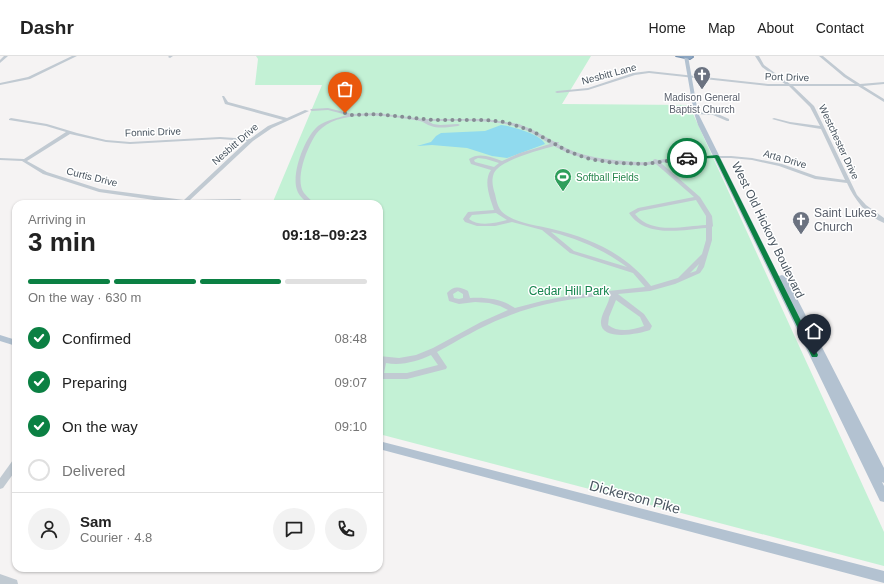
<!DOCTYPE html>
<meta charset="utf-8">
<style>
body{margin:0;font-family:Arial,sans-serif;background:#f2f2f2;color:#222;height:100vh;display:flex;flex-direction:column;font-size:15px;white-space:nowrap}
*{box-sizing:border-box;margin:0}
p{font-size:13px;color:#767676}
.icon{flex:none;width:22px;height:22px;fill:none;stroke:currentColor;stroke-width:2;stroke-linecap:round;stroke-linejoin:round}
.map{position:relative;flex:1;overflow:hidden}
.panel{position:absolute;left:12px;top:144px;width:371px;height:372px;display:flex;flex-direction:column;background:#fff;border-radius:12px;box-shadow:0 1px 3px #0004}
.panel>*{flex:none}
.pin{position:absolute;display:grid;place-items:center;width:34px;height:34px;color:#fff;margin:-41px -17px;border-radius:50% 50% 50% 0;rotate:-45deg;box-shadow:0 0 4px #0007}
.pin .icon{rotate:45deg}
.courier{position:absolute;display:grid;place-items:center;width:40px;height:40px;margin:-20px;border:3px solid #0b8043;border-radius:50%;background:#fff;color:#222;box-shadow:0 1px 5px #0007}
.head em{font-style:normal;font-weight:700}
.head div{display:flex;flex-direction:column-reverse}
.head{display:flex;align-items:center;justify-content:space-between;height:68px;padding:0 16px}
h1{font-size:26px;font-weight:700;line-height:30px}
.bar{display:grid;grid-template-columns:repeat(4,1fr);gap:6px 4px;align-content:center;height:48px;padding:0 16px}
.bar i{height:5px;border-radius:3px;background:#e0e0e0}
.bar .selected{background:#0b8043}
.bar p{grid-column:span 4}
.line{display:flex;align-items:center;gap:10px;padding:0 16px;border-top:1px solid #e0e0e0}
.line div{flex:1}
.round{display:grid;place-items:center;flex:none;width:42px;height:42px;border-radius:21px;background:#f2f2f2}
ol{padding:0 16px;list-style:none}
li{display:flex;align-items:center;gap:12px;height:44px}
li p{margin-inline-start:auto}
li .icon{padding:4px;border-radius:50%;background:#0b8043;color:#fff;stroke-width:4}
li:last-child{color:#767676}
li i{width:22px;height:22px;border:2px solid #e0e0e0;border-radius:50%}
header{display:flex;align-items:center;gap:24px;box-sizing:border-box;height:56px;padding:0 20px;background:#fff;border-bottom:1px solid #e0e0e0}
header strong{font-size:19px}
nav{display:flex;gap:22px;margin-inline-start:auto;font-size:14px}
.map>svg:first-child{display:block}
</style>
<header>
<strong>Dashr</strong>
<nav><a>Home</a><a>Map</a><a>About</a><a>Contact</a></nav>
</header>
<div class="map">
<svg width="884" height="528" viewBox="0 0 884 528">
<rect width="100%" height="100%" fill="#f5f3f3"/>
<polygon fill="#c3f1d5" points="256,0 591,0 562,48 689,49 884,476 884,510 379,378 379,148 272,148 322,29 255,29 258,3"/>
<path fill="#90daee" d="M501,69C511,70 541,78 545,88L507,102L492,100L467,92L432,89L417,90L431,86L436,80L441,77L485,75Z"/>
<g fill="none" stroke-linecap="round" stroke-linejoin="round">
<defs>
<polygon id="highway" points="676,0 692,0 693,1 690,3"/>
</defs>
<use href="#highway" stroke="#7690ad" stroke-width="2"/>
<g fill="#c1cad2" fill-rule="evenodd">
<polygon points="4,0 8,0 0,7 0,4"/>
<polygon points="72,0 77,0 30,23 0,29 0,27 28,21"/>
<polygon points="169,0 173,0 170,2 168,1"/>
<path d="M755,0H759L764,9L790,28H855L844,21L819,0H823L846,19L860,28L884,26V28L863,30L884,43V46L858,30H793L814,50L857,139L866,149L884,162V167C867,160 854,143 847,127L815,123L779,110L752,104L731,102H690L661,107L700,141L712,160L713,170L712,171V184L704,211L700,217L675,228L650,235L618,238L644,258L652,270L650,274C639,278 599,286 601,265C602,256 609,248 610,239C573,242 536,248 503,262C480,271 459,284 437,296L447,311L446,313L407,323H379V300L399,302L416,299L433,292L481,266L508,254L500,250L489,247L475,246L459,248L449,245L447,237C454,229 460,231 468,235L470,242C486,241 502,243 515,252L542,245L572,239L645,231L633,217L570,197L542,174L512,166L495,170H477L465,166L463,163L468,156L494,154C490,142 483,125 491,114L471,108L469,103C479,96 491,101 502,105L520,97L550,88C539,81 527,73 514,70C486,63 456,65 428,65L433,68L440,69L458,68L460,69L458,70C449,71 439,73 431,70C427,69 424,66 420,65C393,60 344,53 322,72C314,78 310,89 306,98C302,109 297,127 304,137C307,141 311,144 315,148H309C304,144 299,140 297,134C291,117 305,81 318,70C326,64 338,62 347,59L328,54L312,55L310,54L311,53L328,52L352,58L377,57L424,63H486L519,68L533,74L555,86H559L558,88C579,100 602,103 625,105C635,106 644,107 653,105V104L655,103L658,104L690,100H731L752,102L782,108L816,120L845,124L821,73L790,68L772,63L774,62L790,66L820,70L810,51L789,30H768L649,17L635,19L588,34L557,37L555,36L557,35L588,32L633,17L649,15L768,28H785L762,11ZM554,90C558,92 563,95 568,97C591,106 631,112 656,108L694,141L638,152L629,157C645,182 682,174 706,172V184L702,198L678,222L651,230C626,198 591,182 552,173C537,169 520,168 506,159C498,154 497,147 495,138C493,132 491,124 494,117C500,104 540,94 554,90ZM478,102L486,103L499,107L494,111L475,106L474,104ZM696,144L706,160V169C684,170 651,179 635,158L640,155ZM496,157L507,164C496,167 479,171 469,163L472,159ZM551,176C579,183 604,194 627,211L574,195ZM699,208L696,215L690,217ZM458,235L463,238V242L459,243L454,242L453,238ZM616,244L640,261L644,270C633,274 618,277 608,269L609,261ZM431,299L438,309L407,317H384L386,307C402,310 418,305 431,299Z"/>
<path d="M222,40H224L228,46L287,62L305,54L309,55L272,72L253,85L190,144L240,143L243,145L242,146L182,148L99,136L43,118L22,105L0,104V102L24,103L66,76L46,70L9,64V63L11,62L47,68L77,77L106,84L130,86L220,81L250,83L268,70L283,64L225,48ZM70,78L106,86L130,88L220,83L247,85L184,144L100,133L47,116L27,105Z"/>
<polygon points="725,54 727,55 727,56 718,58 729,63 729,65 727,65 713,59 696,58 694,57 696,56 714,57"/>
<polygon points="16,403 16,414 3,432 0,433 0,422 13,404"/>
<polygon points="0,518 17,524 18,528 0,528"/>
</g>
<g fill="#b3c2d1" fill-rule="evenodd">
<polygon points="684,0 688,0 698,57 704,69 779,220 782,219 786,221 884,412 884,427 882,426 884,430 884,446 880,445 698,69 694,57"/>
<polygon points="0,279 16,284 16,290 0,285"/>
<polygon points="379,385 884,515 884,527 379,393"/>
</g>
<use href="#highway" fill="#8ba5c1" fill-rule="evenodd"/>
</g>
<polygon fill="#0b8043" points="717,99 719,100 818,299 817,301 812,301 811,299 715,102 687,103 685,102"/>
<g fill="none" stroke-linecap="round" stroke-linejoin="round">
<polyline stroke="#868d94" stroke-width="4" stroke-dasharray="0 7.2" points="345,57 352,59 377,58 434,64 486,64 505,66 532,75 569,96 590,103 614,107 646,108 687,102"/>
</g>
<defs>
<symbol id="church-pin" viewBox="-11 -11 22 30"><path d="M0 17L-7.5 6A9.5 9.5 0 1 1 7.5 6Z" fill="#6b7280" stroke="#fff"/><path d="M-1.2-6h2.4v3.5h3.3v2.4h-3.3V6h-2.4V-.1h-3.3v-2.4h3.3Z" fill="#fff"/></symbol>
<symbol id="stadium-pin" viewBox="-11 -11 22 30"><path d="M0 17L-7.5 6A9.5 9.5 0 1 1 7.5 6Z" fill="#2e9e5b" stroke="#fff"/><path d="M0-5a6.5 5 0 1 0 0 10a6.5 5 0 1 0 0-10ZM-3.5-1.8h7v3.6h-7Z" fill="#fff"/></symbol>
</defs>
<g fill-rule="evenodd">
<use href="#church-pin" x="692" y="9" width="20" height="27"/>
<use href="#stadium-pin" x="553" y="111" width="20" height="27"/>
<use href="#church-pin" x="791" y="154" width="20" height="27"/>
</g>
<g text-anchor="middle" dominant-baseline="central" stroke-width="3" stroke-linejoin="round" paint-order="stroke">
<g font-size="10" fill="#4a5661" stroke="#fff">
<text transform="translate(609 18) rotate(-15)">Nesbitt Lane</text>
<text transform="translate(787 21) rotate(2)">Port Drive</text>
<text transform="translate(153 76) rotate(-2)">Fonnic Drive</text>
<text transform="translate(839 86) rotate(65)">Westchester Drive</text>
<text transform="translate(235 88) rotate(-41)">Nesbitt Drive</text>
<text transform="translate(785 103) rotate(16)">Arta Drive</text>
<text transform="translate(92 121) rotate(14)">Curtis Drive</text>
</g>
<g font-size="10" fill="#5b616d" stroke="#fff">
<text x="702" y="41">Madison General<tspan x="702" dy="12">Baptist Church</tspan></text>
</g>
<g font-size="10" fill="#27864d" stroke="#fff" text-anchor="start">
<text x="576" y="121">Softball Fields</text>
</g>
<g font-size="12" fill="#5b616d" stroke="#fff" text-anchor="start">
<text x="814" y="157">Saint Lukes<tspan x="814" dy="14">Church</tspan></text>
</g>
<g font-size="12" fill="#4a5661" stroke="#fff">
<text transform="translate(768 174) rotate(64)">West Old Hickory Boulevard</text>
</g>
<g font-size="12" fill="#17864f" stroke="#fff">
<text x="569" y="235">Cedar Hill Park</text>
</g>
<g font-size="14" fill="#4a5661" stroke="#fff">
<text transform="translate(635 441) rotate(15)">Dickerson Pike</text>
</g>
</g>
</svg>
<div class="pin" style="left:345px;top:57px;background:#ea580c"><svg class="icon" aria-label="bag" viewBox="0 0 24 24"><path d="M5 8h14l-1 12H6zM9 8a3 3 0 0 1 6 0"/></svg></div>
<div class="pin" style="left:814px;top:299px;background:#1f2937"><svg class="icon" aria-label="home" viewBox="0 0 24 24"><path d="M3 11l9-7 9 7M6 9v11h12V9"/></svg></div>
<div class="courier" style="left:687px;top:102px"><svg class="icon" aria-label="car" viewBox="0 0 24 24"><path d="M5 17H2v-5l4-1 3-4h7l3 4 3 1v5h-3M9 17h6M6 11h13"/><circle cx="7" cy="17" r="2"/><circle cx="17" cy="17" r="2"/></svg></div>
<section class="panel">
<div class="head"><div><h1>3 min</h1><p>Arriving in</p></div><em>09:18–09:23</em></div>
<div class="bar"><i class="selected"></i><i class="selected"></i><i class="selected"></i><i></i><p>On the way · 630 m</p></div>
<ol>
<li><svg class="icon" aria-label="check" viewBox="0 0 24 24"><path d="M5 12l5 5 9-10"/></svg>Confirmed<p>08:48</p></li>
<li><svg class="icon" aria-label="check" viewBox="0 0 24 24"><path d="M5 12l5 5 9-10"/></svg>Preparing<p>09:07</p></li>
<li><svg class="icon" aria-label="check" viewBox="0 0 24 24"><path d="M5 12l5 5 9-10"/></svg>On the way<p>09:10</p></li>
<li><i></i>Delivered</li>
</ol>
<div class="line" style="height:72px"><a class="round"><svg class="icon" aria-label="person" viewBox="0 0 24 24"><circle cx="12" cy="8" r="4"/><path d="M4 21q1-7 8-7t8 7"/></svg></a><div><b>Sam</b><p>Courier · 4.8</p></div><a class="round"><svg class="icon" aria-label="chat" viewBox="0 0 24 24"><path d="M4 5h16v11H9l-5 4z"/></svg></a><a class="round"><svg class="icon" aria-label="phone" viewBox="0 0 24 24"><path d="M5 4h4l2 5-3 2q2 4 5 5l2-3 5 2v4C11 20 4 13 5 4z"/></svg></a></div>
</section>
</div>
